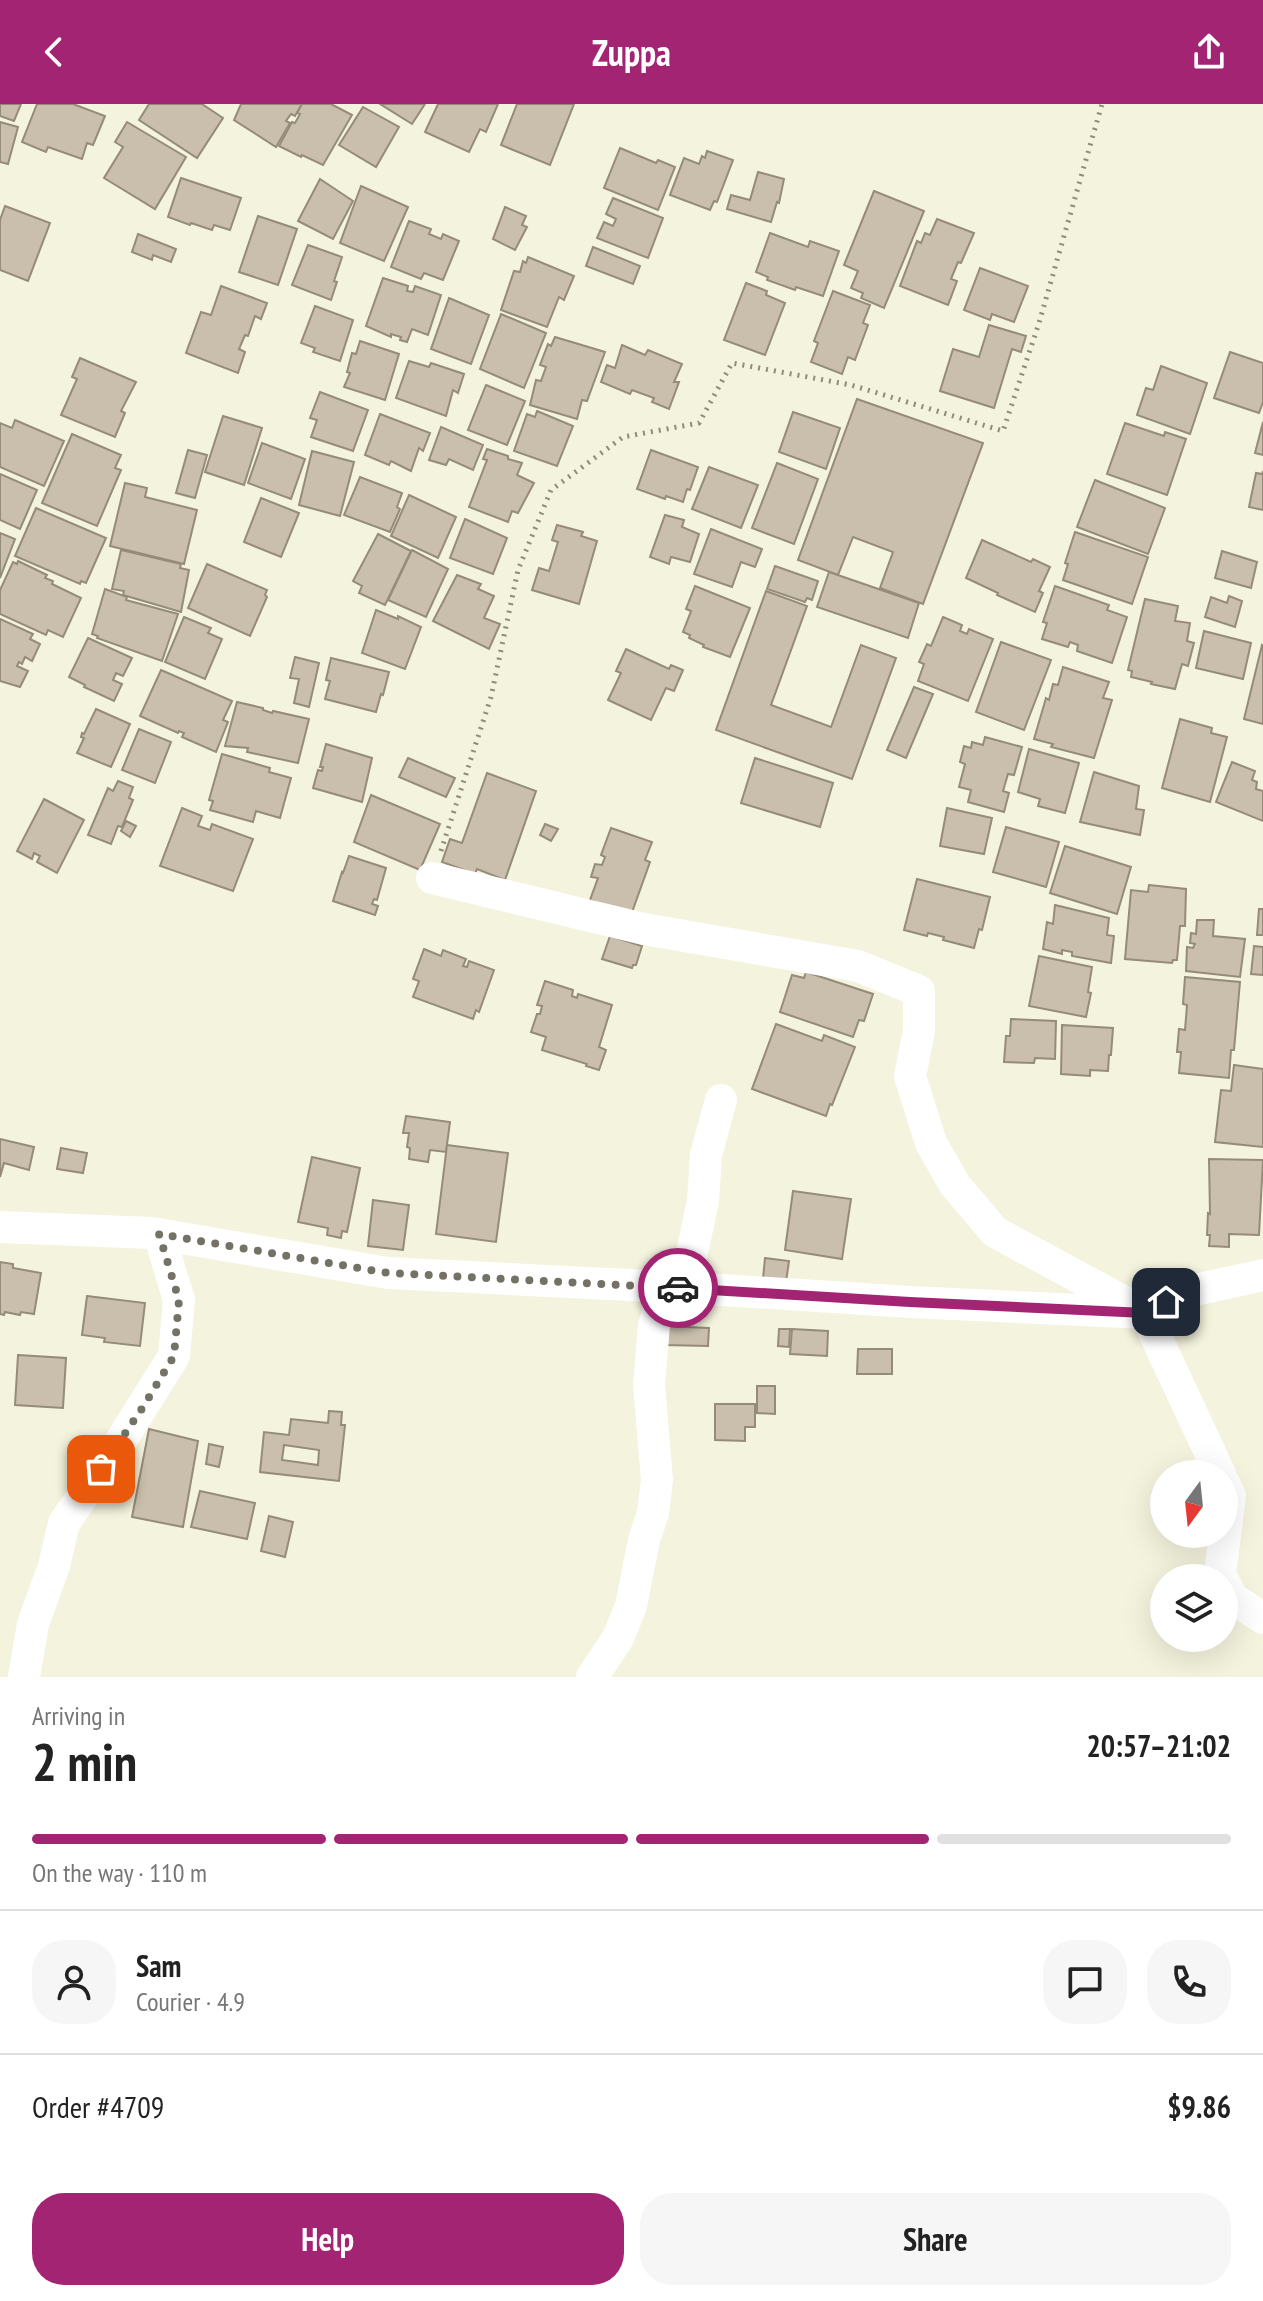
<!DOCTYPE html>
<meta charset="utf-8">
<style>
body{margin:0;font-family:"PT Sans Narrow",sans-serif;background:#f6f6f6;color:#222;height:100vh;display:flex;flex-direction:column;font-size:30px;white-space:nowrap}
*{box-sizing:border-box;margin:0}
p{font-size:26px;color:#767676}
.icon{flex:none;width:44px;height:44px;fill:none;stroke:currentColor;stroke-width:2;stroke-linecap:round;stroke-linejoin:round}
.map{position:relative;height:1573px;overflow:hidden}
.drawer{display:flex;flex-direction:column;background:#fff;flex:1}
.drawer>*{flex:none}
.needle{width:52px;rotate:195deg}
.fabs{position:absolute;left:1150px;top:1356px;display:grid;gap:16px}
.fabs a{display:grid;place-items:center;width:88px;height:88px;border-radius:50%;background:#fff;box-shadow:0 8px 32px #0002;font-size:40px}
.pin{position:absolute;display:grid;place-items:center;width:68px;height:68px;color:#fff;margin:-34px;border-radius:16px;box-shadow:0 4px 12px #0006}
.courier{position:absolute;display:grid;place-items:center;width:80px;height:80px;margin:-40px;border:6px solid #a42474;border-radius:50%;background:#fff;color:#222;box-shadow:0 2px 10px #0007}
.headline em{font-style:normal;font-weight:700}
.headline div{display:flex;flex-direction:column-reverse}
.headline{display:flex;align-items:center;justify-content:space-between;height:136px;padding:0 32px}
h1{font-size:52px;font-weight:700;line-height:60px}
.bar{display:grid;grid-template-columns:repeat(4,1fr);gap:12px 8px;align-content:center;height:96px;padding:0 32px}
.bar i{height:10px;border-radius:6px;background:#e0e0e0}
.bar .active{background:#a42474}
.bar p{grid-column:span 4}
.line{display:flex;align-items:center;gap:20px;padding:0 32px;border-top:2px solid #e0e0e0}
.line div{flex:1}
.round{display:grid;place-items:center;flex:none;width:84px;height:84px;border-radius:32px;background:#f6f6f6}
.cta{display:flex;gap:16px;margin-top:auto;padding:16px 32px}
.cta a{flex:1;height:92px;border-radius:32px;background:#a42474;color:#fff;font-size:32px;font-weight:700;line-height:92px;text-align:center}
.cta a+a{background:#f6f6f6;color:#222}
header{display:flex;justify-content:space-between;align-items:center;height:104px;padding:0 32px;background:#a42474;color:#fff;font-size:36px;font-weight:700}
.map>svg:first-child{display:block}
</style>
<header><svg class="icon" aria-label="back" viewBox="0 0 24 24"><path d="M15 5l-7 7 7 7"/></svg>Zuppa<svg class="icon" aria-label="share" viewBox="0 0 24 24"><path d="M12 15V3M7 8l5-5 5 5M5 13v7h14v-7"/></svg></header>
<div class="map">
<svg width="1263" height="1573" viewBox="0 0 1263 1573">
<rect width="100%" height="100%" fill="#f4f3dd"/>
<g fill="#cabfad" stroke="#958b79" stroke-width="2" fill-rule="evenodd">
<polygon points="0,0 21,0 14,17 0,12"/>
<polygon points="37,0 73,0 105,12 93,41 87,39 82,55 48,43 46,48 22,38"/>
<polygon points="149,0 202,0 223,14 197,54 139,16"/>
<polygon points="241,0 302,0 295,12 291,10 286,17 290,19 276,43 234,16"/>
<polygon points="302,0 331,0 352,11 323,61 302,51 301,53 279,42 292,18 295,19 300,10 297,9"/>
<polygon points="380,0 425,0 412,20"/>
<polygon points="438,0 498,0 486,28 480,25 469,48 425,28"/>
<polygon points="517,0 574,0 550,61 501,41"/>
<polygon points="363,3 399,23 376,63 339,41"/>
<polygon points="0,18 18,23 8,60 0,58"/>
<polygon points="127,18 186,53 155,105 104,74 123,43 115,38"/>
<polygon points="620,44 656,59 658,56 675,63 658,106 604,84"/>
<polygon points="707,47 733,56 717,98 714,97 710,106 670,91 684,54 699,60 702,52 705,54"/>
<polygon points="758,68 784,75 779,99 777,98 771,118 727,105 731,91 750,96"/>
<polygon points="181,74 241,94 230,126 214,121 212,126 191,119 190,121 168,113"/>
<polygon points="320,75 353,97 333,135 298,117"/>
<polygon points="361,82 408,103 384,157 340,139"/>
<polygon points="874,87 924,107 884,204 861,194 863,189 851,184 858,167 844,161"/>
<polygon points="613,94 663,114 648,154 597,134 604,118 613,122 616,115 606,110"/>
<polygon points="5,102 50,119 28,177 0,166 0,116"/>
<polygon points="505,103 526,112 522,121 527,123 515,146 493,135"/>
<polygon points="258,112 297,125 278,181 239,168"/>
<polygon points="937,115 974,129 961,159 958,158 951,175 957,177 948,201 900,182 917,137 921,139 925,129 930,131"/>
<polygon points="409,117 431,125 429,130 441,135 443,130 459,137 443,176 424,169 421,175 391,163"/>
<polygon points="770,129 808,143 810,137 839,147 823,192 796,183 795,186 767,176 768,173 756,168"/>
<polygon points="138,130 176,145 171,158 153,151 152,156 132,148"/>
<polygon points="308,141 342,153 334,177 337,178 331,196 292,181"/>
<polygon points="593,143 640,162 633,180 586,162"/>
<polygon points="528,153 574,172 564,196 559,193 547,223 501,206 514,167 520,168 523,157 526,159"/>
<polygon points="980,164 1028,182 1014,218 992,210 990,216 964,206"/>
<polygon points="383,174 408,182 407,187 413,188 415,182 441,191 428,231 412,225 407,238 400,236 401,233 391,230 391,233 366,222"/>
<polygon points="746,179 767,187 766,191 785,199 765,251 724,236"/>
<polygon points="221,182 267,199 261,215 255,212 248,232 245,231 239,245 245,248 238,269 186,249 201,208 211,211"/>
<polygon points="833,187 870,201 863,219 868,221 855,256 848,253 842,270 811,258 818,239 814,237"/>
<polygon points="449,194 489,211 471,260 431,245"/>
<polygon points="315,202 353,216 340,257 313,248 315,244 301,239"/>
<polygon points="501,210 546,229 524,284 480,265"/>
<polygon points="989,221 1026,232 1021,248 1012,245 994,304 940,287 953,245 979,253"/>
<polygon points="555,233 605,248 587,297 582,296 577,315 530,301 536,276 541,277 546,263 540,261 548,240 551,242"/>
<polygon points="360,237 399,250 385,296 344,283 350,269 347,268 352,249 356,250"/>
<polygon points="622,241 645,251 648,246 682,260 674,278 679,278 669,305 652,298 654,294 632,286 630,290 601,278 607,261 615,264"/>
<polygon points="1230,248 1263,259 1263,298 1259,309 1214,294"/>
<polygon points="80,254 136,278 121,307 125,309 115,333 61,311 77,275 72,273"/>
<polygon points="409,257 429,263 431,259 464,270 458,289 453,286 446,312 396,294"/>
<polygon points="1161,262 1207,279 1190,330 1137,311 1146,284 1153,286"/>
<polygon points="486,281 525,297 507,341 468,326"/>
<polygon points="320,288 368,306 353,347 311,333 317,316 310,314"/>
<polygon points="857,295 983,339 923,500 880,484 893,448 853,433 838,471 798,456"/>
<polygon points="537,307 573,322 557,362 514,347 527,310 535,313"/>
<polygon points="793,308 840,324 826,365 779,348"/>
<polygon points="380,310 430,329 423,347 419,344 411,367 391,357 389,361 365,351"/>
<polygon points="223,312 262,324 244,381 205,368"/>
<polygon points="15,316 64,337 44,382 0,363 0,319 12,324"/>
<polygon points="1263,318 1263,351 1255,349"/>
<polygon points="1125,319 1164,332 1165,328 1186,335 1167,391 1107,370"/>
<polygon points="441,323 483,341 473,366 449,355 446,361 429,356"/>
<polygon points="72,330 121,351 115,364 121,366 97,422 42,399"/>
<polygon points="262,339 305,355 291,395 248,379"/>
<polygon points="487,345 508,352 508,355 522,359 517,371 534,379 518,409 512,407 508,418 469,403 487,356 483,355"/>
<polygon points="188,346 207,351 195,394 176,389"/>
<polygon points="651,346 698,363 690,386 687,385 683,398 666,392 665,395 637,385"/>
<polygon points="312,347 354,358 340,412 299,401"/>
<polygon points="777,359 818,375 794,440 752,424"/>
<polygon points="709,363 758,381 741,424 692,405"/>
<polygon points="1263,367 1263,406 1249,403 1256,369 1262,370"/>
<polygon points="0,370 37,386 20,425 0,416"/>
<polygon points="360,373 402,389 397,403 400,405 390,428 344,411"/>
<polygon points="1095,376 1165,404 1148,450 1077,423"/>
<polygon points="125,379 147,384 145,393 197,406 184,460 110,442"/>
<polygon points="409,391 456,413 438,454 391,432"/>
<polygon points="261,394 299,409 281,453 244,438"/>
<polygon points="36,404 106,434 86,479 81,477 80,480 15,452"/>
<polygon points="665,411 684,416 682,423 699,430 690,458 671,453 669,460 650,453"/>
<polygon points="465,415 507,434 493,470 450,454"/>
<polygon points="557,421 583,428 581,432 597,437 579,500 532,486 539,464 549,467 558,438 552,436"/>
<polygon points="711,425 762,445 755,463 741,458 732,483 694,470"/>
<polygon points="1075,428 1148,453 1132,500 1063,476 1068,460 1065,459"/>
<polygon points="0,429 15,435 0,474"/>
<polygon points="378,430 411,447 385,501 359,489 362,482 353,477"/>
<polygon points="982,436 1031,458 1033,455 1050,463 1039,487 1043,489 1035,508 997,491 998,489 966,474"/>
<polygon points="121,446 181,460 180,464 189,466 181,508 123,491 124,487 112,485"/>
<polygon points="412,446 448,465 426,513 388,496"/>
<polygon points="1222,447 1257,458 1251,484 1215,474"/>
<polygon points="18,457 47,471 45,474 53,477 52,480 81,494 63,533 48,526 46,531 0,510 0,486 13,458 17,460"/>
<polygon points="207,460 267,486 265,491 267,493 250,532 188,504"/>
<polygon points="775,462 818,477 812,496 807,494 805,498 767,485"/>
<polygon points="829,468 919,499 908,534 817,503"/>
<polygon points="457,471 481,480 478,485 494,492 484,514 500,520 489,545 433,517"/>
<polygon points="695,482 750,504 730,553 703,543 704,541 689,534 690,531 683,528 691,507 686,505"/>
<polygon points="1055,482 1109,501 1107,506 1127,513 1112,559 1077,547 1078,541 1070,538 1068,543 1042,535 1047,519 1043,518"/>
<polygon points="105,485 127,493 126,496 178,510 162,557 97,534 98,532 92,530"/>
<polygon points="766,487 807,502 771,601 831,623 861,541 896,554 852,675 716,626"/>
<polygon points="1229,492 1242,497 1235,523 1205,513 1211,493 1227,499"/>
<polygon points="1145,495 1178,502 1175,517 1190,519 1187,537 1194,539 1188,562 1182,560 1175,585 1151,580 1152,578 1131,573 1132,567 1128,566"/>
<polygon points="376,506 398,515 398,512 421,523 405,565 362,549"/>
<polygon points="184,513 211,524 208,529 222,535 205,575 165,558"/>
<polygon points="943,513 962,521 960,527 967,530 969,525 993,535 968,597 918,577 924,560 919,558 927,540 931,542"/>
<polygon points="0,515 33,530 30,535 40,540 32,557 25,553 22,560 19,558 17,562 28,567 20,583 0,577"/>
<polygon points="1204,527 1251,539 1243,575 1196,564"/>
<polygon points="88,534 132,554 123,572 116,569 113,576 122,580 114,597 84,583 85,581 69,573"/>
<polygon points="1001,538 1051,556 1024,626 976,608"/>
<polygon points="1262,541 1263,542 1263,620 1244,615"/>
<polygon points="626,545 669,565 671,561 683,566 674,587 666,584 651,616 608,596 621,569 616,567"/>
<polygon points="295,553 319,559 309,603 294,599 299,575 290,574"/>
<polygon points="331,554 389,568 383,591 381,590 376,608 325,595 330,577 326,576"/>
<polygon points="1063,563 1109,578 1103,594 1112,596 1094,654 1051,643 1053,640 1034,635 1046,594 1049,596 1053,580 1058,581"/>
<polygon points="161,566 232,597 223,616 228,618 216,648 182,633 184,629 179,627 178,629 140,612"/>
<polygon points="914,583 933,590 906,654 887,646"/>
<polygon points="237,598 263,604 263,606 272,609 273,607 309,615 298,659 247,648 248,644 225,642"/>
<polygon points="96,605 130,620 111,663 77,649 84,634 81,633 82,629 84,630"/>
<polygon points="1180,615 1212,624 1211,629 1227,633 1210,698 1162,684"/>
<polygon points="139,625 171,638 155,679 122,666"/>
<polygon points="985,633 1022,643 1014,671 1008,670 1003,687 1009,689 1004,708 968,698 971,686 959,683 965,660 960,658 964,642 971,644 972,638 983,641"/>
<polygon points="326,640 372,654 362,698 313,684 318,666 322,667 323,663 320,663"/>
<polygon points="1029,645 1079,659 1065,709 1038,702 1040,695 1018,688"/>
<polygon points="222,650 270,664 269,668 291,674 280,714 256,707 253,718 210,706 213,697 209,696"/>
<polygon points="408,654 455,674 446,693 399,673"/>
<polygon points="755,654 833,679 820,723 741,699"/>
<polygon points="1232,658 1255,667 1252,676 1257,678 1256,685 1263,687 1263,717 1216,698"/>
<polygon points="1094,668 1139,682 1136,705 1144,706 1140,731 1080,718"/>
<polygon points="487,669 536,687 505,776 477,765 475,770 442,758 450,735 462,739"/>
<polygon points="118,677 133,683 129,694 133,696 122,723 118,722 111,740 88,731 108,684 113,687"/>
<polygon points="371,691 440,720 420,766 354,738"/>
<polygon points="44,695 84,716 57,769 37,758 40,752 34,749 32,755 17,747"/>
<polygon points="182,704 202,712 198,722 210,726 212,720 253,735 233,787 160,762"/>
<polygon points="947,704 992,714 984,750 940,742"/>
<polygon points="126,717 136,722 130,733 121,727"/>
<polygon points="545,720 558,725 551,737 540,731"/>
<polygon points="1006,723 1059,738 1046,783 993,768"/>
<polygon points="611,724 652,738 645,756 650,758 631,811 590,796 598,774 591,773 595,760 602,761 605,753 601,751"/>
<polygon points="1065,742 1131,763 1117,810 1050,789"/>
<polygon points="349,752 386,764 377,796 374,795 372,800 378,802 375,811 333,797 342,768 343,769"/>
<polygon points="917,775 990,793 982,826 979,825 974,844 943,836 944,833 928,829 927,832 904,826"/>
<polygon points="1149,781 1186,785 1185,822 1180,822 1177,856 1173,856 1172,859 1125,855 1131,786 1148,788"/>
<polygon points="1055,801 1109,814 1107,831 1114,832 1111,859 1072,852 1072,848 1062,846 1062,850 1043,845 1047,818 1053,820"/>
<polygon points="1259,805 1263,805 1263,831 1257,831"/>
<polygon points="1197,816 1214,816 1213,832 1245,835 1240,873 1186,867 1187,843 1193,844 1195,840 1190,839 1191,829 1196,830"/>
<polygon points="610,832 642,842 636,861 633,861 632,864 602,855"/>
<polygon points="1254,842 1263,843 1263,871 1251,870"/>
<polygon points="424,845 441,852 443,846 466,855 463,862 467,863 469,857 494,866 479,908 476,906 473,915 413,893 419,877 413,875"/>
<polygon points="1039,852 1092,863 1088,888 1091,889 1086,913 1029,902"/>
<polygon points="806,868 873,890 864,917 859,916 853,933 780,908 792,871 804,874"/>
<polygon points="1185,873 1240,878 1234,946 1231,946 1229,974 1179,969 1181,948 1177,948 1179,925 1185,926 1187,901 1183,900"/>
<polygon points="545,877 573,886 572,892 577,894 578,890 612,901 599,943 606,946 599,966 586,962 587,960 542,946 546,933 531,928 537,910 540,910 542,902 537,901"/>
<polygon points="1011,915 1056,917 1055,955 1035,954 1034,959 1004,958 1006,932 1010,932"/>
<polygon points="776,920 822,937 824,931 855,943 832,1001 830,1000 826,1012 752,985"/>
<polygon points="1062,921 1113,924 1111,951 1109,951 1108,967 1090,966 1090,972 1061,970"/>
<polygon points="1234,961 1263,965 1263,1043 1215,1038 1221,986 1231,987"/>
<polygon points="406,1012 450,1018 446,1048 430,1046 428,1058 409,1055 410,1044 407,1043 409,1029 403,1029"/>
<polygon points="0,1035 34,1043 29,1066 4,1059 0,1073"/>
<polygon points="447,1041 508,1049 496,1138 436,1130"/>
<polygon points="61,1044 87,1049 83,1069 57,1065"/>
<polygon points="312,1053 360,1064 347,1128 342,1127 341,1134 327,1131 328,1124 298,1118"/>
<polygon points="1209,1055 1263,1056 1259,1131 1229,1130 1229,1143 1209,1142 1210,1131 1207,1131 1208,1109 1210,1110"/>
<polygon points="793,1087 851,1095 842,1155 785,1146"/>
<polygon points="373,1096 409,1101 403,1146 368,1142"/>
<polygon points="765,1154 789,1157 786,1178 763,1175"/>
<polygon points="0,1158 13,1160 13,1164 41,1169 34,1210 21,1208 20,1211 5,1208 4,1211 0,1210"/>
<polygon points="87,1192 145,1199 140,1242 104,1238 105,1234 82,1231"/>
<polygon points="664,1222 709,1224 708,1242 663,1241"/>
<polygon points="779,1225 790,1225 789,1243 778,1242"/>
<polygon points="792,1225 828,1227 827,1252 790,1250"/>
<polygon points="858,1245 892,1245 892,1270 857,1270"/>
<polygon points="18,1251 66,1254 63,1304 15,1301"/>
<polygon points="757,1282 775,1282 775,1310 757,1309"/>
<polygon points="715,1300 755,1300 755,1323 745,1323 745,1337 715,1336"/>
<path d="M329,1307L342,1308L341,1321H345L339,1377L260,1368L264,1328L289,1331L291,1315L328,1319ZM284,1341L319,1346L318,1361L282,1356Z"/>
<polygon points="149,1325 198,1337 183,1423 132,1413"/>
<polygon points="209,1340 223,1343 219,1363 206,1360"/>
<polygon points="200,1387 255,1399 247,1435 191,1423"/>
<polygon points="269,1412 293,1418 285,1453 261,1447"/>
</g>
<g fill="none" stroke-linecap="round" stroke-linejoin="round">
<polyline stroke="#8d8c7d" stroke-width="5" stroke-dasharray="2 6" stroke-linecap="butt" points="441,747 491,593 518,466 551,386 623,333 699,319 732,259 851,281 1003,327 1039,219 1102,0"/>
<g stroke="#fff" stroke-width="32">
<polyline points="432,774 644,825 858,862 919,887 919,927 910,972 931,1039 955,1081 995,1128 1145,1209 1220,1370"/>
<polyline points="0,1123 152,1129 388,1169 690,1184 910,1198 1145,1209 1186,1188 1263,1171"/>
<polyline points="690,1184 690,1158 703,1097 706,1051 721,996"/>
<polyline points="1222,1474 1220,1470 1230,1392 1224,1379"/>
<polyline points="1224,1478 1232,1494 1263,1514"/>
<polyline points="24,1573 33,1520 54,1462 64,1419 117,1343 174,1252 179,1196 159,1130"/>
<polyline points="592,1573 618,1534 631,1502 644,1436 653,1409 657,1376 649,1281 654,1221 666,1183"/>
</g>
</g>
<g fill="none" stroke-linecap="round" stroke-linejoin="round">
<polyline stroke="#737265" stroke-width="8" stroke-dasharray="0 14.4" points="101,1365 143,1303 174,1252 179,1196 159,1130 388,1169 678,1184"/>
<polyline stroke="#a42474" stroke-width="10" points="678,1184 910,1198 1145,1209 1166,1198"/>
</g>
</svg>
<div class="fabs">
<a><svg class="needle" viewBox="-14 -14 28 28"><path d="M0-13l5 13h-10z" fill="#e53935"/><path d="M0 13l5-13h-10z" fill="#767676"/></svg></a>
<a><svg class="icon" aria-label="layers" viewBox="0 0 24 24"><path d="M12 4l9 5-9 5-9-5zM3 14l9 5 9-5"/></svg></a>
</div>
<div class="pin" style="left:101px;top:1365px;background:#ea580c"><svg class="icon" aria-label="bag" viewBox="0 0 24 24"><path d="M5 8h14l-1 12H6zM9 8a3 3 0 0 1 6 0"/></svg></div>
<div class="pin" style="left:1166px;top:1198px;background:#1f2937"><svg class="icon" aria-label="home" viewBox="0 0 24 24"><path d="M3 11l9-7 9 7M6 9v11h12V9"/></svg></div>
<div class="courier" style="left:678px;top:1184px"><svg class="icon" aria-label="car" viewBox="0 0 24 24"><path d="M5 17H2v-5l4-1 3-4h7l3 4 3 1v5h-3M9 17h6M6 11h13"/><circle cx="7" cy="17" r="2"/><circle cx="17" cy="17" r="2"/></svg></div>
</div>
<section class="drawer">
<div class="headline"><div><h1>2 min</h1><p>Arriving in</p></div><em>20:57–21:02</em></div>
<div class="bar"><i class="active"></i><i class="active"></i><i class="active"></i><i></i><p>On the way · 110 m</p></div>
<div class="line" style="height:144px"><a class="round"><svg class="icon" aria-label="person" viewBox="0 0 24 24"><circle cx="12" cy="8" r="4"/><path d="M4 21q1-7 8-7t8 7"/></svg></a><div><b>Sam</b><p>Courier · 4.9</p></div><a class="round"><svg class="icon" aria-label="chat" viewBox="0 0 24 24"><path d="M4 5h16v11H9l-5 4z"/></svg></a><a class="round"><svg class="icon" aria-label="phone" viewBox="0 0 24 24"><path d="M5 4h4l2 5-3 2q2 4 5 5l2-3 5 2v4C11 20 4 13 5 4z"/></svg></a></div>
<div class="line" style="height:104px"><div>Order #4709</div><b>$9.86</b></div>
<div class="cta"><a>Help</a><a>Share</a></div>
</section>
